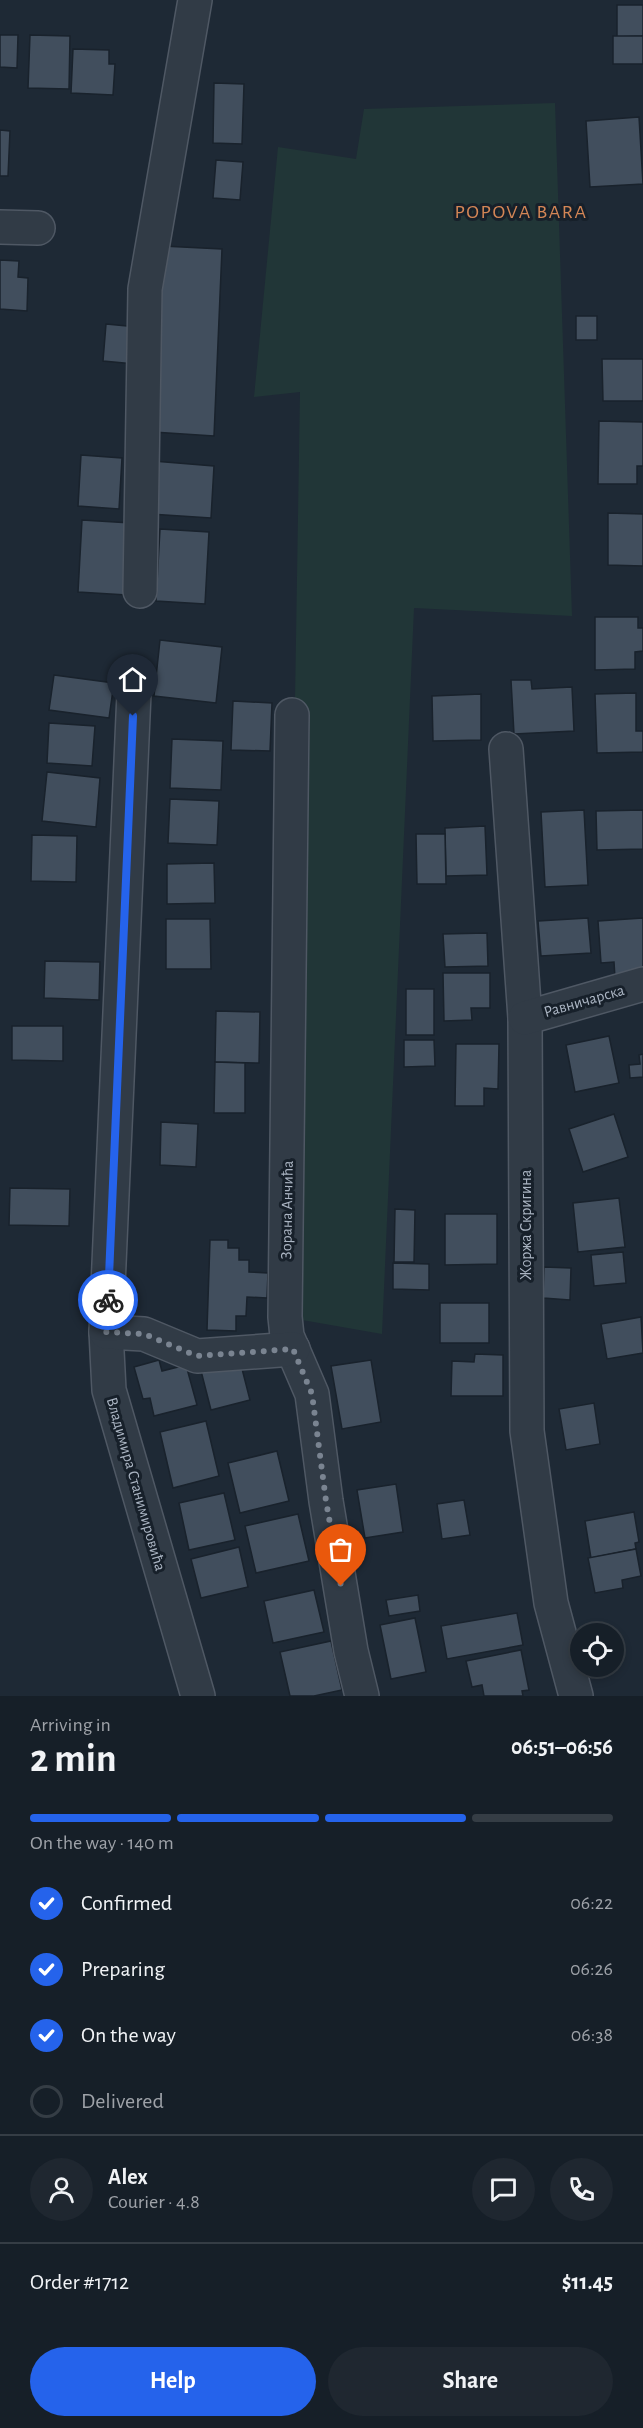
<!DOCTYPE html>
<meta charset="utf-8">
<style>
body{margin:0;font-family:"Alegreya Sans",sans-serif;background:#1f2730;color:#f1f3f6;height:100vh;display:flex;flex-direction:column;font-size:22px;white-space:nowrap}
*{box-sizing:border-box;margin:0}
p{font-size:20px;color:#9ea2a8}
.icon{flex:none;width:33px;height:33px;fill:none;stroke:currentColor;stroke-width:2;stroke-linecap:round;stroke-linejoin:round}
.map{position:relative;height:1696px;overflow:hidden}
.side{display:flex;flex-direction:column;background:#161f28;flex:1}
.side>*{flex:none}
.tools{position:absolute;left:570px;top:1623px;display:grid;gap:12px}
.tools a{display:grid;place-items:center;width:54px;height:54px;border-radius:50%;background:#161f28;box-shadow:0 3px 9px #0003,0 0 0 2px #353d45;font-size:30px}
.pin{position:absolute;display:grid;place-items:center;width:51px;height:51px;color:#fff;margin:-62px -26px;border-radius:50% 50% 50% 0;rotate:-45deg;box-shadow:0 0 6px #0007}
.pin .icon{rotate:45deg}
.courier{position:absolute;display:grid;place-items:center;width:60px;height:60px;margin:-30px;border:4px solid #2563eb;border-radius:50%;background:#fff;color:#222;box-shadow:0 2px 8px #0007}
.headline em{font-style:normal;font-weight:700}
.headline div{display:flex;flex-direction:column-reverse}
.headline{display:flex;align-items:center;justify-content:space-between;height:102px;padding:0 30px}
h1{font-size:39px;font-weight:700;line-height:45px}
.bar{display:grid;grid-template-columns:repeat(4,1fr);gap:9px 6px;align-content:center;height:72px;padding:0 30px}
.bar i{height:8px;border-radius:4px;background:#353d45}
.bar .selected{background:#2563eb}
.bar p{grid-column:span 4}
.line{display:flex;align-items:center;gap:15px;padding:0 30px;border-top:2px solid #353d45}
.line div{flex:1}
.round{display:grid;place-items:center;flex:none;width:63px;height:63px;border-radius:32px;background:#1f2730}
ol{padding:0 30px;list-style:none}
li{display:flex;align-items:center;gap:18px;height:66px}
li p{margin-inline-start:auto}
li .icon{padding:6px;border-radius:50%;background:#2563eb;color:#fff;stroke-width:4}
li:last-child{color:#9ea2a8}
li i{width:33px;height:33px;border:3px solid #353d45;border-radius:50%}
.button{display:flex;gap:12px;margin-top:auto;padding:12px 30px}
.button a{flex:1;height:69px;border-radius:36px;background:#2563eb;color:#fff;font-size:24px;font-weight:700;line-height:69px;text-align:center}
.button a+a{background:#1f2730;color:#f1f3f6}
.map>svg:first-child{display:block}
</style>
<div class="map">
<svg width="643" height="1696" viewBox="0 0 643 1696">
<rect width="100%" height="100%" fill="#1e2935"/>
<polygon fill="#213637" points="555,103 572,616 414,608 382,1334 285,1317 300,392 254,397 278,147 356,159 364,109"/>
<g fill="#414e5d" stroke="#19222c" stroke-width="1.5">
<polygon points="617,5 643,5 643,36 617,37"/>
<polygon points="0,35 18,35 17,68 0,67"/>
<polygon points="30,35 70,36 69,89 28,88"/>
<rect x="613" y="36" width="30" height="28"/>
<polygon points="73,49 109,50 109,64 115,64 113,95 71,93"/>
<polygon points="214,83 244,84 242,144 213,143"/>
<polygon points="639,117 643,184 590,187 586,121"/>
<polygon points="0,130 10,131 8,176 0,176"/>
<polygon points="216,160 243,162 240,200 213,198"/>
<polygon points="162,246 222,249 214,436 153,432"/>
<polygon points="0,260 19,261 18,277 28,278 27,311 0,309"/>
<rect x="576" y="316" width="21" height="24"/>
<polygon points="106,324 159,329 156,366 103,361"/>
<polygon points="602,359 643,359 643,401 603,401"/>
<polygon points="599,421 643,422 643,466 637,466 637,484 598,484"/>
<polygon points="81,455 122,458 119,509 78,506"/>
<polygon points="153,461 214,466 211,518 150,514"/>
<polygon points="608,513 643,514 643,566 608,565"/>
<polygon points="82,520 131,523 127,595 78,592"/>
<polygon points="160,529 209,532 205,604 156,601"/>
<polygon points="595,617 638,617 638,628 643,628 643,651 635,652 635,669 595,670"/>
<polygon points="160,640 222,647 216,703 154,696"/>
<polygon points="54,675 114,683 109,718 49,710"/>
<polygon points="511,680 531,680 532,689 572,687 574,731 514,734"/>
<polygon points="636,693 636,731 643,731 643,752 597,753 595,694"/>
<polygon points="481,694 481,740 433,741 432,696"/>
<polygon points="233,701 272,703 270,751 231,750"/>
<polygon points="49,723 95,726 92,766 47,763"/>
<polygon points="172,739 223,741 221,790 170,788"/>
<polygon points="47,772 100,778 96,827 42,821"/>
<polygon points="170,799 219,801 217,845 168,843"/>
<polygon points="584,810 588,885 545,887 541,812"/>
<polygon points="643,810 643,849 597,850 596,811"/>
<polygon points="485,826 487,875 446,876 445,828"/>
<polygon points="416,834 445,834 446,884 417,884"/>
<polygon points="32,835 77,836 76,882 31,881"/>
<polygon points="214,863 215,903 167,904 167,864"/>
<polygon points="588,918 591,953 541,956 538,921"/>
<polygon points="643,918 643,977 615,978 614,962 601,963 598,921"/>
<polygon points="166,919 210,919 211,969 166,969"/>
<polygon points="487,933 488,966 445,967 443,934"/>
<polygon points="45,961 100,962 99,1000 44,998"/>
<polygon points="443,973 490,973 490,1008 471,1008 472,1020 444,1021"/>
<rect x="406" y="989" width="28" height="46"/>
<polygon points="216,1011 260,1012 259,1063 215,1062"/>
<polygon points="12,1026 63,1026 63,1061 12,1060"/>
<polygon points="609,1036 619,1083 575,1092 566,1045"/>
<polygon points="404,1040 434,1040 435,1066 404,1067"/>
<polygon points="456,1044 499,1044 498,1089 484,1088 484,1106 455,1106"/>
<polygon points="643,1054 643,1077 630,1078 629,1065 640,1064 639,1055"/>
<polygon points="215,1062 245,1063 245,1113 214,1113"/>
<polygon points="614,1114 628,1157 583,1172 569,1129"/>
<polygon points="161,1122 198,1124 196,1167 160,1165"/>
<polygon points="10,1188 70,1189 69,1226 9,1225"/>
<polygon points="619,1198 625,1247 578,1252 573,1203"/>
<polygon points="395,1209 415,1210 414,1262 394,1262"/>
<polygon points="445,1214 497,1214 497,1264 445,1265"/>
<polygon points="210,1240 228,1240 228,1248 239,1248 239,1260 249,1260 249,1272 268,1273 267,1298 247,1297 246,1316 236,1316 236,1331 207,1330"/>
<polygon points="623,1252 626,1283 594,1286 591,1255"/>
<polygon points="393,1263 429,1264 429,1290 393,1289"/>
<polygon points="544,1267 571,1268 570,1300 543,1298"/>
<rect x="440" y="1303" width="49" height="40"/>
<polygon points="641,1317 643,1353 607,1359 601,1324"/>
<polygon points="475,1354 503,1355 503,1396 451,1396 452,1361 474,1362"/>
<polygon points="239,1357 250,1400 211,1410 200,1367"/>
<polygon points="159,1360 162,1371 186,1365 197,1405 154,1416 150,1398 143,1399 134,1367"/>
<polygon points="371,1360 381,1422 342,1429 331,1366"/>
<polygon points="594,1403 600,1444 566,1450 559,1409"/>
<polygon points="206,1421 219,1476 173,1488 160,1432"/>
<polygon points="277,1451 289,1501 240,1513 228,1463"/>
<polygon points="396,1484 403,1532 365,1538 357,1490"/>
<polygon points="224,1493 235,1540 189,1550 179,1503"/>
<polygon points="464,1500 470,1535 442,1539 437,1504"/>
<polygon points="634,1512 639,1542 635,1543 636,1549 591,1558 585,1521"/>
<polygon points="298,1514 309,1561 256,1573 245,1526"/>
<polygon points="239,1547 248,1587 201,1598 191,1559"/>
<polygon points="636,1549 641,1576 622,1580 623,1588 595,1593 588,1558"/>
<polygon points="314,1590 324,1632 273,1643 264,1601"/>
<polygon points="418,1595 420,1611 389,1616 386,1600"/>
<polygon points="517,1613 523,1645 447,1659 441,1626"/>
<polygon points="415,1618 426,1672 391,1679 380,1625"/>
<polygon points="331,1641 342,1690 314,1696 290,1696 280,1652"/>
<polygon points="521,1650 529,1690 522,1691 523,1696 484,1696 482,1685 472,1687 466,1661"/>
</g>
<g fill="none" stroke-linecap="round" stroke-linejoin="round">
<defs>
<g id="minor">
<polyline points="0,227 38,228"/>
<polyline points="140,591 145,289 195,0"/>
<polyline points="134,693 106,1332 109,1390 198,1696"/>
<polyline points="292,715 285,1317 287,1336 312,1394 326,1501 351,1651 362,1696"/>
<polyline points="506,749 525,1018 527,1431 551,1603 576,1696"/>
<polyline points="525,1018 643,984"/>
<polyline points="106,1332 144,1334 197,1356 293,1349"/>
</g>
</defs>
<use href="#minor" stroke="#4f5864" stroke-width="36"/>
<use href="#minor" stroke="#313b46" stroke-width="33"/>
</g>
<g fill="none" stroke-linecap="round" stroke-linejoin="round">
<polyline stroke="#7a8491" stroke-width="6" stroke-dasharray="0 10.8" points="108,1300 106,1332 144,1334 197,1356 293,1349 312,1394 326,1501 341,1586"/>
<polyline stroke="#2563eb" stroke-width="8" points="108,1300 133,716"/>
</g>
<g text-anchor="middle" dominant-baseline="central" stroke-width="6" stroke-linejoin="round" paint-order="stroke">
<g font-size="16" fill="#abb5c3" stroke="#17202a">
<text transform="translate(584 1001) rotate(-16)">Равничарска</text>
<text transform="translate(287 1210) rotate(-89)">Зорана Анчића</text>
<text transform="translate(526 1225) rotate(-90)">Жоржа Скригина</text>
<text transform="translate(136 1484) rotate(74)">Владимира Станимировића</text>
</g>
<g font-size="20" letter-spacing="1.5" fill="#d48656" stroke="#17202a">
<text x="521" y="212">POPOVA BARA</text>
</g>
</g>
</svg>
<div class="tools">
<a><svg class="icon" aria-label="locate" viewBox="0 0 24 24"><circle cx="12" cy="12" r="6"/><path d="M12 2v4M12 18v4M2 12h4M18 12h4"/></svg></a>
</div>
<div class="pin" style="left:341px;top:1586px;background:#ea580c"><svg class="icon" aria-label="bag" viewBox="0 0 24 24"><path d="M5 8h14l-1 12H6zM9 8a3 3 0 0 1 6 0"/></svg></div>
<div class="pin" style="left:133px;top:716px;background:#1f2937"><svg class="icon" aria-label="home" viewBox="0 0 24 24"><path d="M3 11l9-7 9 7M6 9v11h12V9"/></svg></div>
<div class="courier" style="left:108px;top:1300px"><svg class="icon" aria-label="bike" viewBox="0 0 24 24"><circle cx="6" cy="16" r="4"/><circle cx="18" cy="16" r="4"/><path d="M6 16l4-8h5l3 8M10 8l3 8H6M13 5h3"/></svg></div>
</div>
<section class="side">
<div class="headline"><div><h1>2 min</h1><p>Arriving in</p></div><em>06:51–06:56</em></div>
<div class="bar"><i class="selected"></i><i class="selected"></i><i class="selected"></i><i></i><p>On the way · 140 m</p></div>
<ol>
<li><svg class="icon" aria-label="check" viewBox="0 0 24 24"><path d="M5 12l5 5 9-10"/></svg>Confirmed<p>06:22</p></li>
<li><svg class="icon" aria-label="check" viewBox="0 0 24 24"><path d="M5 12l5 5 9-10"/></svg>Preparing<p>06:26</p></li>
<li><svg class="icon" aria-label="check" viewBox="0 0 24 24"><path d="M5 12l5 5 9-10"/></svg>On the way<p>06:38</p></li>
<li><i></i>Delivered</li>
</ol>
<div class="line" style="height:108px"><a class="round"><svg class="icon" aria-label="person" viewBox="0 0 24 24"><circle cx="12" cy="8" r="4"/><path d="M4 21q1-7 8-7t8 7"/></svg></a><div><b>Alex</b><p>Courier · 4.8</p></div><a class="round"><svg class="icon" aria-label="chat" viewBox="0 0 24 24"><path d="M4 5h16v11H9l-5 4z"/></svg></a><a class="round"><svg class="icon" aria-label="phone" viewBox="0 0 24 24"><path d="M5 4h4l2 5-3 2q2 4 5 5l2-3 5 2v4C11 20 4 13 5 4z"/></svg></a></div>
<div class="line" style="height:78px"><div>Order #1712</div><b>$11.45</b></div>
<div class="button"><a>Help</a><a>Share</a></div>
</section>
